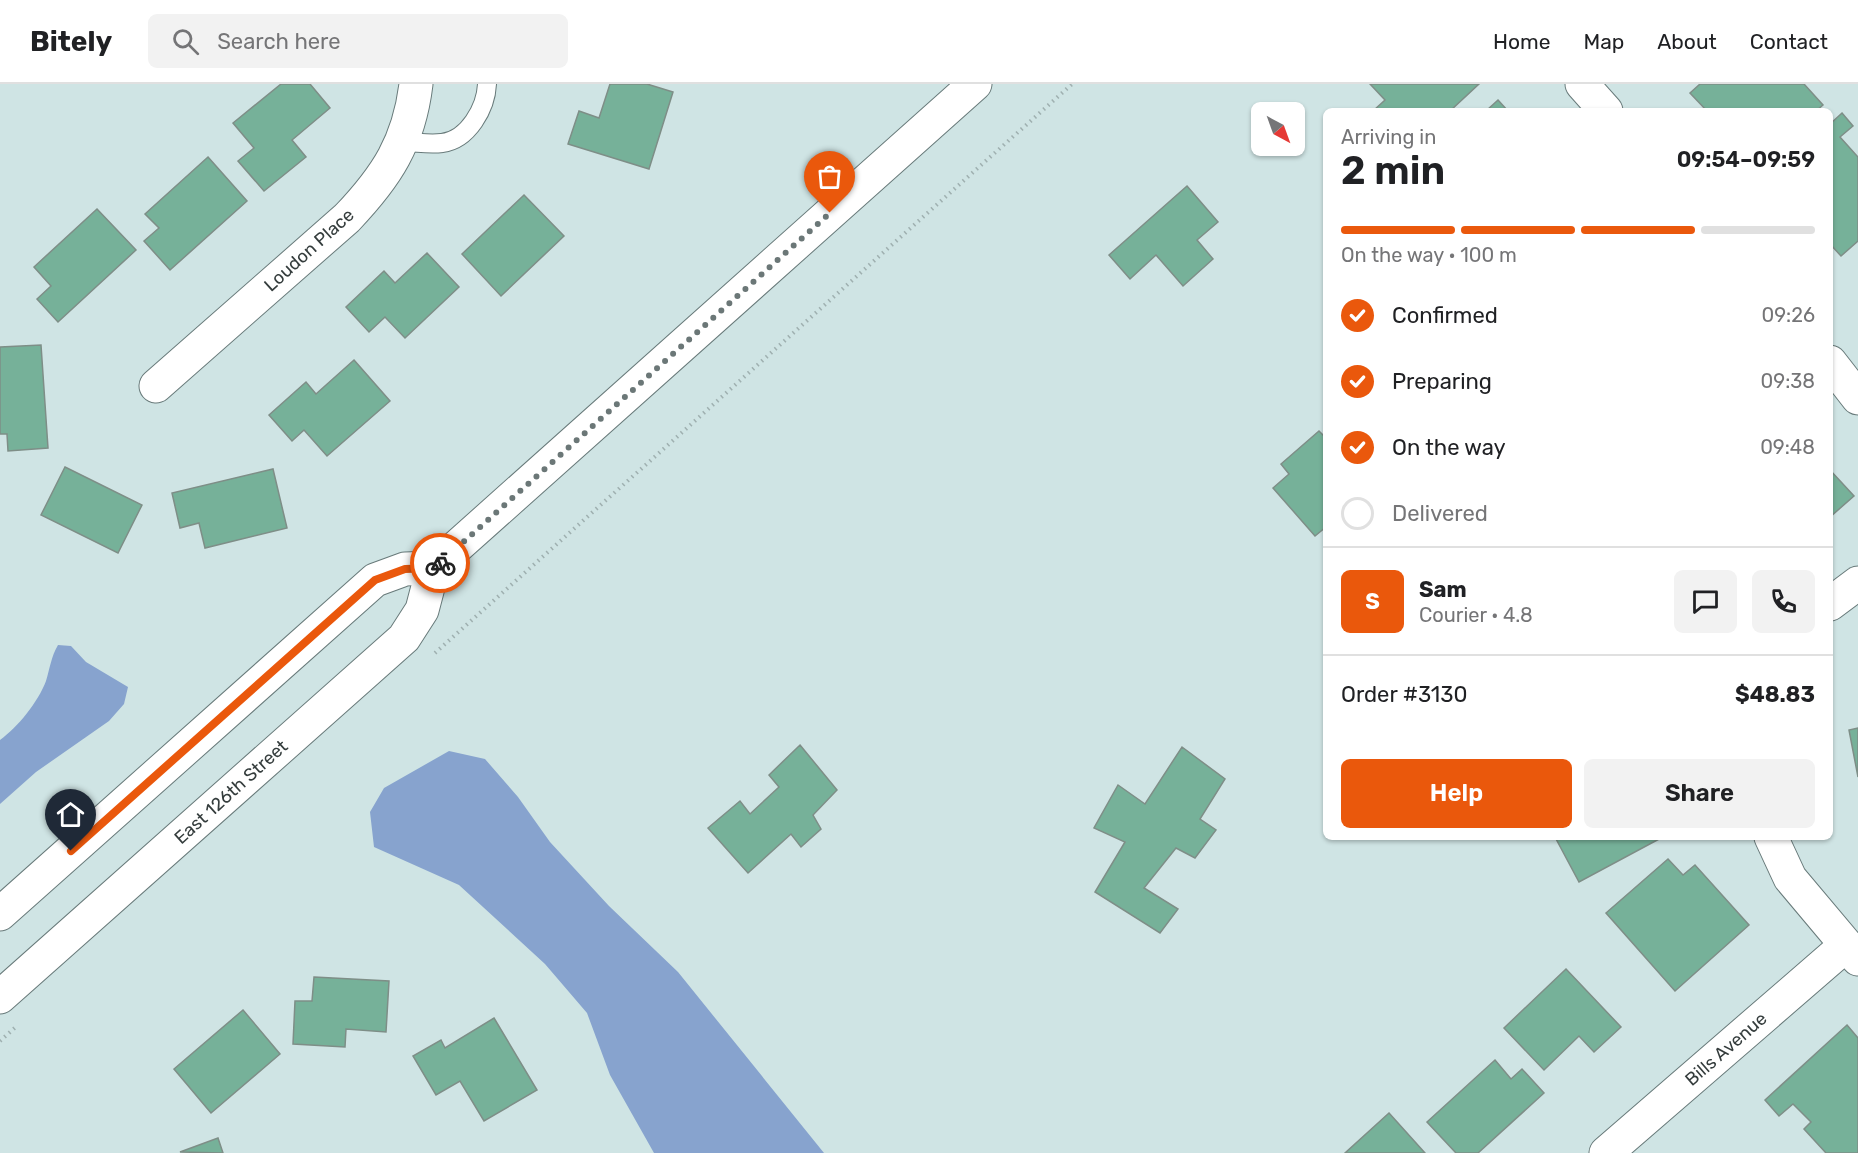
<!DOCTYPE html>
<meta charset="utf-8">
<style>
body{margin:0;font-family:Rubik,sans-serif;background:#f2f2f2;color:#202124;height:100vh;display:flex;flex-direction:column;font-size:22px;white-space:nowrap}
*{box-sizing:border-box;margin:0}
p{font-size:20px;color:#757577}
.icon{flex:none;width:33px;height:33px;fill:none;stroke:currentColor;stroke-width:2;stroke-linecap:round;stroke-linejoin:round}
.map{position:relative;flex:1;overflow:hidden}
.details{position:absolute;left:1323px;top:24px;width:510px;height:732px;display:flex;flex-direction:column;background:#fff;border-radius:9px;box-shadow:0 2px 4px #0004}
.details>*{flex:none}
.needle{width:39px;rotate:139deg}
.controls{position:absolute;left:1251px;top:18px;display:grid;gap:12px}
.controls a{display:grid;place-items:center;width:54px;height:54px;border-radius:9px;background:#fff;box-shadow:0 2px 4px #0004;font-size:30px}
.pin{position:absolute;display:grid;place-items:center;width:51px;height:51px;color:#fff;margin:-62px -26px;border-radius:50% 50% 50% 0;rotate:-45deg;box-shadow:0 0 6px #0007}
.pin .icon{rotate:45deg}
.courier{position:absolute;display:grid;place-items:center;width:60px;height:60px;margin:-30px;border:4px solid #ea580c;border-radius:50%;background:#fff;color:#222;box-shadow:0 2px 8px #0007}
.headline em{font-style:normal;font-weight:600}
.headline div{display:flex;flex-direction:column-reverse}
.headline{display:flex;align-items:center;justify-content:space-between;height:102px;padding:0 18px}
h1{font-size:39px;font-weight:600;line-height:45px}
.bar{display:grid;grid-template-columns:repeat(4,1fr);gap:9px 6px;align-content:center;height:72px;padding:0 18px}
.bar i{height:8px;border-radius:4px;background:#e0e0e0}
.bar .selected{background:#ea580c}
.bar p{grid-column:span 4}
.line{display:flex;align-items:center;gap:15px;padding:0 18px;border-top:2px solid #e0e0e0}
.line div{flex:1}
.round{display:grid;place-items:center;flex:none;width:63px;height:63px;border-radius:9px;background:#f2f2f2}
ol{padding:0 18px;list-style:none}
li{display:flex;align-items:center;gap:18px;height:66px}
li p{margin-inline-start:auto}
li .icon{padding:6px;border-radius:50%;background:#ea580c;color:#fff;stroke-width:4}
li:last-child{color:#757577}
li i{width:33px;height:33px;border:3px solid #e0e0e0;border-radius:50%}
.action{display:flex;gap:12px;margin-top:auto;padding:12px 18px}
.action a{flex:1;height:69px;border-radius:9px;background:#ea580c;color:#fff;font-size:24px;font-weight:600;line-height:69px;text-align:center}
.action a+a{background:#f2f2f2;color:#202124}
header{display:flex;align-items:center;gap:36px;box-sizing:border-box;height:84px;padding:0 30px;background:#fff;border-bottom:2px solid #e0e0e0}
header strong{font-size:28px}
nav{display:flex;gap:33px;margin-inline-start:auto;font-size:21px}
.search{width:420px;height:54px;background:#f2f2f2;display:flex;align-items:center;gap:15px;box-sizing:border-box;padding:0 21px;border-radius:9px;color:#757577;font-size:22px}
.map>svg:first-child{display:block}
</style>
<header>
<strong>Bitely</strong>
<div class="search"><svg class="icon" aria-label="search" viewBox="0 0 24 24"><circle cx="10" cy="10" r="6"/><path d="M15 15l6 6"/></svg>Search here</div>
<nav><a>Home</a><a>Map</a><a>About</a><a>Contact</a></nav>
</header>
<div class="map">
<svg width="1858" height="1069" viewBox="0 0 1858 1069">
<rect width="100%" height="100%" fill="#cfe4e4"/>
<g fill="#87a3ce">
<path d="M58,561L71,562L86,578L128,603L124,620L109,637L36,688L0,720V656C18,643 38,618 46,597C50,584 51,573 58,561Z"/>
<polygon points="449,667 485,675 518,713 550,758 609,822 678,888 824,1069 654,1069 610,991 587,929 545,880 459,801 374,763 370,728 384,704"/>
</g>
<g fill="#76b199" stroke="#7e8e87" stroke-width="1.5">
<polygon points="281,0 310,0 330,24 292,56 306,73 264,107 238,77 254,64 233,39"/>
<polygon points="610,0 647,0 673,8 649,85 568,60 579,27 599,34"/>
<polygon points="1370,0 1479,0 1450,27 1373,27 1385,16"/>
<polygon points="1700,0 1804,0 1823,21 1816,27 1707,27 1690,9"/>
<polygon points="1498,16 1508,27 1486,27"/>
<polygon points="1842,29 1853,42 1840,53 1858,73 1858,157 1841,172 1830,160 1830,40"/>
<polygon points="208,73 247,117 170,186 144,157 159,144 145,130"/>
<polygon points="1187,102 1218,138 1197,156 1213,175 1183,202 1156,171 1130,195 1109,171"/>
<polygon points="524,111 564,152 501,212 462,170"/>
<polygon points="97,125 136,166 58,238 37,215 51,202 34,183"/>
<polygon points="427,169 459,203 405,254 385,233 369,248 346,223 384,187 395,199"/>
<polygon points="41,261 48,364 8,367 7,350 0,350 0,263"/>
<polygon points="354,276 390,317 327,372 304,346 292,357 269,331 306,298 316,310"/>
<polygon points="1319,347 1326,354 1326,443 1315,452 1273,404 1289,390 1281,380"/>
<polygon points="65,383 142,421 118,469 41,431"/>
<polygon points="273,385 287,444 205,464 199,439 180,444 172,409"/>
<polygon points="1830,386 1854,412 1830,433"/>
<polygon points="1858,644 1858,693 1849,646"/>
<polygon points="800,661 837,706 813,731 821,745 801,763 791,750 748,789 708,744 740,717 750,730 779,703 769,691"/>
<polygon points="1182,663 1225,695 1200,735 1216,746 1195,774 1176,764 1144,804 1178,825 1160,849 1095,808 1125,758 1094,744 1118,701 1145,720"/>
<polygon points="1555,753 1661,753 1661,754 1579,798"/>
<polygon points="1668,775 1683,791 1695,781 1749,841 1675,907 1606,829"/>
<polygon points="1566,885 1621,943 1594,968 1579,952 1544,986 1504,944"/>
<polygon points="314,893 389,897 386,948 346,945 345,963 293,960 295,917 312,917"/>
<polygon points="243,926 280,970 211,1029 174,985"/>
<polygon points="494,934 537,1006 484,1037 460,997 436,1011 413,972 441,956 445,964"/>
<polygon points="1847,941 1858,954 1858,1069 1826,1069 1804,1045 1811,1038 1793,1020 1779,1032 1765,1016"/>
<polygon points="1495,976 1511,995 1522,985 1544,1009 1478,1069 1456,1069 1427,1038"/>
<polygon points="1389,1029 1425,1069 1345,1069"/>
<polygon points="218,1054 223,1069 180,1068"/>
</g>
<g fill="none" stroke-linecap="round" stroke-linejoin="round">
<defs>
<path id="service" d="M404,58C416,58 429,61 442,59C468,56 486,24 487,0"/>
<g id="minor">
<polyline points="1582,0 1606,27"/>
<polyline points="1830,278 1858,314"/>
<path d="M156,302L347,134C387,92 409,58 416,0"/>
<polyline points="1830,520 1858,499"/>
<polyline points="1771,753 1790,794 1858,875"/>
<polyline points="1606,1069 1845,862"/>
</g>
<g id="secondary">
<polyline points="0,830 375,496 405,485 433,484"/>
<polyline points="0,913 404,554 422,526 433,484 975,0"/>
</g>
</defs>
<use href="#service" stroke="#687a7a" stroke-width="20"/>
<use href="#minor" stroke="#687a7a" stroke-width="35"/>
<use href="#secondary" stroke="#687a7a" stroke-width="35"/>
<g stroke="#9fb0b0" stroke-width="4" stroke-dasharray="1.5 4.5" stroke-linecap="butt">
<polyline points="435,569 1072,0"/>
<polyline points="0,957 17,942"/>
</g>
<use href="#service" stroke="#fff" stroke-width="18"/>
<use href="#minor" stroke="#fff" stroke-width="33"/>
<use href="#secondary" stroke="#fff" stroke-width="33"/>
</g>
<g fill="none" stroke-linecap="round" stroke-linejoin="round">
<polyline stroke="#6b7777" stroke-width="6" stroke-dasharray="0 10.8" points="440,479 830,129"/>
<polyline stroke="#ea580c" stroke-width="8" points="71,767 375,496 405,485 434,484 440,479"/>
</g>
<g text-anchor="middle" dominant-baseline="central" stroke-width="4.5" stroke-linejoin="round" paint-order="stroke">
<g font-size="18" fill="#353d3d" stroke="#fff">
<text transform="translate(309 166) rotate(-42)">Loudon Place</text>
<text transform="translate(231 708) rotate(-42)">East 126th Street</text>
<text transform="translate(1726 965) rotate(-41)">Bills Avenue</text>
</g>
</g>
</svg>
<div class="controls">
<a><svg class="needle" viewBox="-14 -14 28 28"><path d="M0-13l5 13h-10z" fill="#e53935"/><path d="M0 13l5-13h-10z" fill="#757577"/></svg></a>
</div>
<div class="pin" style="left:830px;top:129px;background:#ea580c"><svg class="icon" aria-label="bag" viewBox="0 0 24 24"><path d="M5 8h14l-1 12H6zM9 8a3 3 0 0 1 6 0"/></svg></div>
<div class="pin" style="left:71px;top:767px;background:#1f2937"><svg class="icon" aria-label="home" viewBox="0 0 24 24"><path d="M3 11l9-7 9 7M6 9v11h12V9"/></svg></div>
<div class="courier" style="left:440px;top:479px"><svg class="icon" aria-label="bike" viewBox="0 0 24 24"><circle cx="6" cy="16" r="4"/><circle cx="18" cy="16" r="4"/><path d="M6 16l4-8h5l3 8M10 8l3 8H6M13 5h3"/></svg></div>
<section class="details">
<div class="headline"><div><h1>2 min</h1><p>Arriving in</p></div><em>09:54–09:59</em></div>
<div class="bar"><i class="selected"></i><i class="selected"></i><i class="selected"></i><i></i><p>On the way · 100 m</p></div>
<ol>
<li><svg class="icon" aria-label="check" viewBox="0 0 24 24"><path d="M5 12l5 5 9-10"/></svg>Confirmed<p>09:26</p></li>
<li><svg class="icon" aria-label="check" viewBox="0 0 24 24"><path d="M5 12l5 5 9-10"/></svg>Preparing<p>09:38</p></li>
<li><svg class="icon" aria-label="check" viewBox="0 0 24 24"><path d="M5 12l5 5 9-10"/></svg>On the way<p>09:48</p></li>
<li><i></i>Delivered</li>
</ol>
<div class="line" style="height:108px"><b class="round" style="background:#ea580c;color:#fff">S</b><div><b>Sam</b><p>Courier · 4.8</p></div><a class="round"><svg class="icon" aria-label="chat" viewBox="0 0 24 24"><path d="M4 5h16v11H9l-5 4z"/></svg></a><a class="round"><svg class="icon" aria-label="phone" viewBox="0 0 24 24"><path d="M5 4h4l2 5-3 2q2 4 5 5l2-3 5 2v4C11 20 4 13 5 4z"/></svg></a></div>
<div class="line" style="height:78px"><div>Order #3130</div><b>$48.83</b></div>
<div class="action"><a>Help</a><a>Share</a></div>
</section>
</div>
